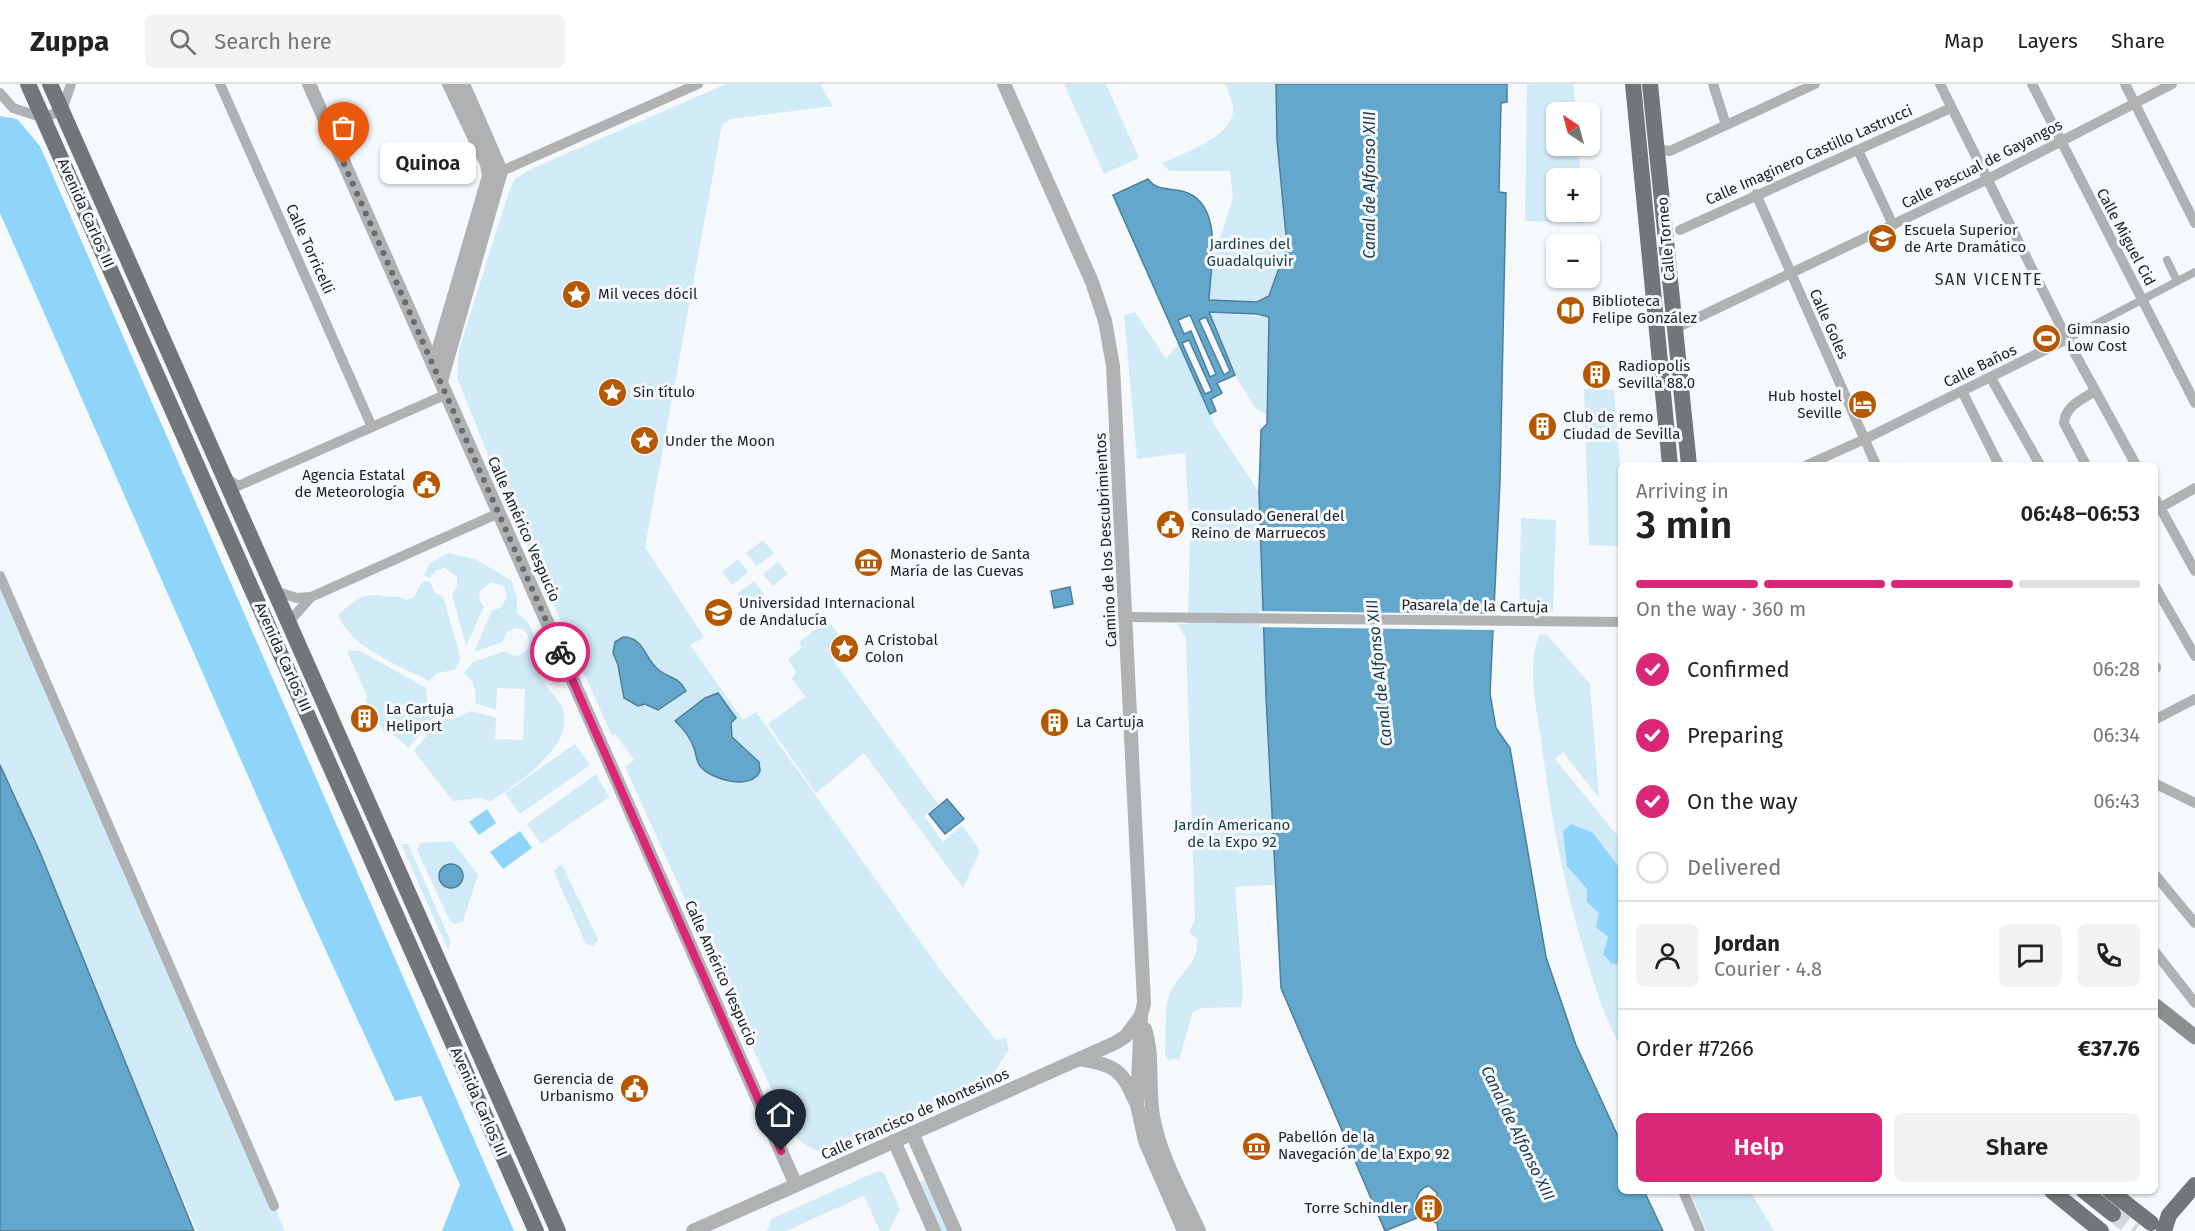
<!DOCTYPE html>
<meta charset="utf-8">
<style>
body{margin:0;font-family:"Fira Sans",sans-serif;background:#f2f2f2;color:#222;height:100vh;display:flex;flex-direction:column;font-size:22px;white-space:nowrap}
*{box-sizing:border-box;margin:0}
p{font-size:20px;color:#767676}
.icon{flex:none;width:33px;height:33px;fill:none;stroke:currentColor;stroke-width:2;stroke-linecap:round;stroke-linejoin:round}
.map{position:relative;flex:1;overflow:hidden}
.panel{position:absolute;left:1618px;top:378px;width:540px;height:732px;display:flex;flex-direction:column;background:#fff;border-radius:9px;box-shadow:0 2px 4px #0004}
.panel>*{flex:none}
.needle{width:39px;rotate:324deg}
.fabs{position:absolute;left:1546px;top:18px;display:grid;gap:12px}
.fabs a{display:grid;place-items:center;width:54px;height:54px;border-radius:9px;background:#fff;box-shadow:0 2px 4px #0004;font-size:30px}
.pin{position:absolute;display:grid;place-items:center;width:51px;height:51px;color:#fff;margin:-62px -26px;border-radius:50% 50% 50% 0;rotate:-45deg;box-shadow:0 0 6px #0007}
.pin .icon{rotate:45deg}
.courier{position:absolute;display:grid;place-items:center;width:60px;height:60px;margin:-30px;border:4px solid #db2777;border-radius:50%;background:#fff;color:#222;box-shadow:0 2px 8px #0007}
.bubble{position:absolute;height:42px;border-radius:9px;background:#fff;box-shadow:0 2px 4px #0004;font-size:20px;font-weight:600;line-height:42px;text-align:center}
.summary em{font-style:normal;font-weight:600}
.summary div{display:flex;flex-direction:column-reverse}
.summary{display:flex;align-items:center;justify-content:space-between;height:102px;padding:0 18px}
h1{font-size:39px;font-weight:600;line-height:45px}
.bar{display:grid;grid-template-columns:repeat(4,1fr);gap:9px 6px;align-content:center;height:72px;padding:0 18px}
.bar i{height:8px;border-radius:4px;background:#e0e0e0}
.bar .active{background:#db2777}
.bar p{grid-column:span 4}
.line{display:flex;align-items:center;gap:15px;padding:0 18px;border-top:2px solid #e0e0e0}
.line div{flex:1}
.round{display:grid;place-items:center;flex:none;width:63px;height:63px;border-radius:9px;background:#f2f2f2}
ol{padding:0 18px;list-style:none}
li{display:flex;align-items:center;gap:18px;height:66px}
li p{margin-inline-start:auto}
li .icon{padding:6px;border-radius:50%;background:#db2777;color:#fff;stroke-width:4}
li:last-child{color:#767676}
li i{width:33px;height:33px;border:3px solid #e0e0e0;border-radius:50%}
.action{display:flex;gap:12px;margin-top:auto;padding:12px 18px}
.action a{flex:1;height:69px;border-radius:9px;background:#db2777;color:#fff;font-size:24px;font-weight:600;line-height:69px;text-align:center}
.action a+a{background:#f2f2f2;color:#222}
header{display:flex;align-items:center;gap:36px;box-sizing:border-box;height:84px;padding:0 30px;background:#fff;border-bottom:2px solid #e0e0e0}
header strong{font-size:28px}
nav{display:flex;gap:33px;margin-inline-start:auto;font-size:21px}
.search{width:420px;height:54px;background:#f2f2f2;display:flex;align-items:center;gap:15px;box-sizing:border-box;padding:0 21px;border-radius:9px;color:#767676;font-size:22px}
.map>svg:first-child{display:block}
</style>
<header>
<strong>Zuppa</strong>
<div class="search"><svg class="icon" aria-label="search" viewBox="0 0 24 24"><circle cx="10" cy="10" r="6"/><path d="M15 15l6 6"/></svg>Search here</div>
<nav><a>Map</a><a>Layers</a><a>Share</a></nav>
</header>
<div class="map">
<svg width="2195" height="1147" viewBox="0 0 2195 1147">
<rect width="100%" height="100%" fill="#f5f9fc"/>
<g fill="#d1eaf8" fill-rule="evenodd">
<path d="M726,0H820L833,22L731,35L722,41L645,463L704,553L690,561L743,636L756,628L941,887L996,956L1006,954L1009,965L992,992L871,1046L873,1052C838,1067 817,1081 789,1044L625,683L634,676L615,650L612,652L501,403L457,294L459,266L509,107L515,95L531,85Z"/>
<polygon points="1064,0 1106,0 1139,74 1104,90"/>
<path d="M1226,0H1276L1277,56L1287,162L1269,212L1257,218L1209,217L1210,185L1233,114L1230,87H1169L1162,79C1182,70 1231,53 1233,28C1234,20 1228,8 1226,0Z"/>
<polygon points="1527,0 1573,0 1576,28 1557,28 1557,62 1578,62 1581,94 1557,94 1557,128 1584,128 1585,139 1525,137"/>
<path d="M1135,228L1166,275L1179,259L1215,342L1259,408L1274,801L1235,803L1243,910L1241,923L1201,924L1193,928L1179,976L1172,974L1170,977L1165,971C1166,956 1164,921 1170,909C1179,889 1200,879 1197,855L1189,848L1195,836L1186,554L1177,540H1188L1190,449L1185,369L1137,375L1124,231Z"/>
<polygon points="1209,228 1269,233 1267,331 1255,324 1235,291"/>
<polygon points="1584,305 1614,306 1621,393 1621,462 1589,461"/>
<polygon points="1521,434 1556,436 1553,528 1519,529"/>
<polygon points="763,456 774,469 757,482 746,469"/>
<path d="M448,469L475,475L511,496L517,513V529C541,544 532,565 538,587C542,602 558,611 563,626C575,664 515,700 490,718L481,714L453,717L414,667L440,634L453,636L471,627L496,634L495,655L523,656L525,605L497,604L496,626L475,619C477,607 474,597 464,589L473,578L505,567L514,572C529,571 534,557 524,546L515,544L507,548L502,558L474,568L492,526L500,524L507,514L504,502L491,498L480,507L479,515L484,523L466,562L452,510L457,502V493L445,484L436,486L430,494L424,492L429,480Z"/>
<polygon points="738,475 748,488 732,501 722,488"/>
<polygon points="778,478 788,490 773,502 763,490"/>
<polygon points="0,492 285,1147 197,1147 0,682"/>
<path d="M423,497L430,498L435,509L443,512L459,568L460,576L455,586L437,589L429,597C399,581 352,565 338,531C350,521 358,511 375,511C384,511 388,515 398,512L407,516L414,513Z"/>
<polygon points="754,497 764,510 748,523 737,510"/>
<polygon points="828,536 848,564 833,576 938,720 924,732 943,758 962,741 980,767 963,804 864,669 816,709 768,640 805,613 792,595 796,588 788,575 802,564 799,558"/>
<path d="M1546,550L1590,600L1599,714L1563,668L1555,675L1621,756V963C1605,935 1594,901 1585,870C1563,799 1550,728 1541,655C1536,622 1527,583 1539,551Z"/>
<polygon points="350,566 360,567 426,604 428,622 435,631 409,664 389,647 384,649 373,625 370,626 365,615 368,614 347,567"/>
<polygon points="575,660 590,681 520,730 505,709"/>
<polygon points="596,690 609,713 541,760 527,740"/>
<path d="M452,757L478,791L463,837L455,840L450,837L417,766L420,759ZM451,780L458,782L463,795C459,803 451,805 444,801Z"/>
<polygon points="401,760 408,760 451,858 448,866"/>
<polygon points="562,781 598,855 594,862 586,860 554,788 558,782"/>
<polygon points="878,1087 884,1089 900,1125 889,1147 880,1147 864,1112 786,1147 767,1147 771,1135"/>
<polygon points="927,1095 950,1147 939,1147 918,1099"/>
<polygon points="1689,1107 1750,1107 1774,1147 1707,1147"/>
</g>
<g fill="#8fd4fa">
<polygon points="0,32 17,35 40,62 514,1147 442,1147 460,1101 421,1012 395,1017 304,819 0,129"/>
<polygon points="487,725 496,739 479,751 469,738"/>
<polygon points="1571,740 1593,749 1621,786 1621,879 1612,880 1603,870 1608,853 1596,843 1599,829 1587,818 1587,805 1567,782 1563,747"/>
<polygon points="520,747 532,764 503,785 490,768"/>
</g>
<g fill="#63a8cc" stroke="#4e7f98" stroke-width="1.5" fill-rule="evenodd">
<path d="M1276,0H1507V18L1501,19L1499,108L1506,109L1500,397L1490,610L1496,644L1510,664L1546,873L1576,961L1621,1059L1622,1107H1644L1663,1147H1438L1437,1139L1433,1138L1430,1127H1436L1437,1109L1429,1102C1420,1103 1414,1116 1415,1125L1422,1127V1132L1385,1147L1281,904L1266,613L1259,408L1261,346L1267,340L1269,233L1257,230L1209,228L1235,291L1217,299L1222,309L1211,315L1216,327L1210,330L1113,111L1148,95C1156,107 1170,104 1182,107C1226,118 1210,185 1209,216L1257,218L1269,212L1287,162L1277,56ZM1190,231L1216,290L1210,293L1191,247L1184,250L1178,236ZM1206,233L1230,287L1224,291L1199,236ZM1189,256L1212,307L1205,310L1182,259Z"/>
<polygon points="1070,503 1073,520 1054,524 1051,507"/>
<path d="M623,553C645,553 644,576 660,587C671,595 679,593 686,607L658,626L645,620L638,622L624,614L618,581L613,569L615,558Z"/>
<path d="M718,609L736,634L731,639L732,653L759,678L760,687C752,707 711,696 700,682C696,677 696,669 694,664C690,653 684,645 675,637L705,614Z"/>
<polygon points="0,681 39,766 194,1147 0,1147"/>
<polygon points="947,715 964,735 945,750 929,730"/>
<circle cx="451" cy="792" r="12"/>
</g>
<polygon fill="#f5f9fc" points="1260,527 1497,530 1496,546 1260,543"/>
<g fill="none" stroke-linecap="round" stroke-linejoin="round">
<polyline stroke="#d5d8db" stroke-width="16" stroke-dasharray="16 8" stroke-linecap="butt" points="2113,1130 2135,1147"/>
<g stroke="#b0b1b2" stroke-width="8">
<polyline points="2167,176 2177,197"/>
<polyline points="2067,255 2195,188"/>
</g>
<g stroke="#b0b1b2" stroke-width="10">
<polyline points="220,0 372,343"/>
<polyline points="1713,0 1726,41"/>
<polyline points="1940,0 2067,255 2136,381"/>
<polyline points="2032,0 2195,319"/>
<polyline points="2125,0 2195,139"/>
<polyline points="0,9 13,24 44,34 62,26 71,0"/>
<polyline points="1657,65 1670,67 1815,0"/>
<polyline points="1858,66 1893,141"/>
<polyline points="495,90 698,0"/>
<polyline points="1756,110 1876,381"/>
<polyline points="1680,146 1951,24"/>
<polyline points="1674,245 1986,96 2172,0"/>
<polyline points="1991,294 2040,381"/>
<polyline points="1962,307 1999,381"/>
<polyline points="1807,381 1865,355 2067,255"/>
<path d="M2086,381L2064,339C2065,322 2083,315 2095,307"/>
<polyline points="226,394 238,402 447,310"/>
<polyline points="2156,416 2195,487"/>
<polyline points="2156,426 2195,404"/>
<polyline points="0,492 274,1122"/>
<polyline points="2156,504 2195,572"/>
<polyline points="274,507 297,514 311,513"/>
<polyline points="1126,533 1622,538"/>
<polyline points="288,539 311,513 499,429"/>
<polyline points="2156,583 2156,584"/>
<polyline points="2156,635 2195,615"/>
<polyline points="2156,700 2195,719"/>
<polyline points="2156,792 2195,839"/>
<polyline points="2156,869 2195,919"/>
<polyline points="1683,1107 1700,1147"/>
</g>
<g stroke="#b0b1b2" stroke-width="14">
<polyline points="309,0 796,1101"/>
<polyline points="1004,0 1092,198 1105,237 1113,282 1144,919 1141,932 1137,1021 1145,1057 1184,1147"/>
<polyline points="434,281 489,92 487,80 449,0"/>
<polyline points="441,297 501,87 463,0"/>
<path d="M1145,945C1154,973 1148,1003 1153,1032C1160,1072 1182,1110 1199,1147"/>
<path d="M1079,975C1113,981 1122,984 1135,1017"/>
<polyline points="912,1049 955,1147"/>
<polyline points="894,1057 934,1147"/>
<polyline points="693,1147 1115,959 1126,952 1140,933"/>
</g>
<polyline stroke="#8c8f90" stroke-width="15" points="2156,922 2195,953"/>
<g stroke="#737678" stroke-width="16">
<polyline points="28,0 536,1147"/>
<polyline points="50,0 558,1147"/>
<polyline points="1633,0 1670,381"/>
<polyline points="1650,0 1689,381"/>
<polyline points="2052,1107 2101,1147"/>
<polyline points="2084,1107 2113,1130"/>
<polyline points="2110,1107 2151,1139"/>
<polyline points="2164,1147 2169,1131 2195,1101"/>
</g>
</g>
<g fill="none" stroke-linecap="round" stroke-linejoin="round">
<polyline stroke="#696b6d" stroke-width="6" stroke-dasharray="0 10.8" points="344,80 560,568"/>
<polyline stroke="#db2777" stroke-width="8" points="560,568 781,1067"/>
</g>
<defs>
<symbol id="university-disc" viewBox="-11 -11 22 22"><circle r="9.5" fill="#b55800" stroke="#f5f9fc"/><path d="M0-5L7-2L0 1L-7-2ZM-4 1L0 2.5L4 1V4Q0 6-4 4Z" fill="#fff"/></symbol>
<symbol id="sight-disc" viewBox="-11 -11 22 22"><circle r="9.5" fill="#b55800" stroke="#f5f9fc"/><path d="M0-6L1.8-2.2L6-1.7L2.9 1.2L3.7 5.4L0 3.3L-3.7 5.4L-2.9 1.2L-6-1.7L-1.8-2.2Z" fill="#fff"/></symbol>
<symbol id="library-disc" viewBox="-11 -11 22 22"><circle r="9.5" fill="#b55800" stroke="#f5f9fc"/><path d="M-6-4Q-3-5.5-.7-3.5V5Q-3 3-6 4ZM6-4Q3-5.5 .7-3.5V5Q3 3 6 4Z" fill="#fff"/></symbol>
<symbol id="stadium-disc" viewBox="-11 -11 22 22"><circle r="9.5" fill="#b55800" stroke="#f5f9fc"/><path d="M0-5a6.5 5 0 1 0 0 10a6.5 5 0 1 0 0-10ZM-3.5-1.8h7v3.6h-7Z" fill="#fff"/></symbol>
<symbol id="building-disc" viewBox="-11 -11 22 22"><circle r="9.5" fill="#b55800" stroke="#f5f9fc"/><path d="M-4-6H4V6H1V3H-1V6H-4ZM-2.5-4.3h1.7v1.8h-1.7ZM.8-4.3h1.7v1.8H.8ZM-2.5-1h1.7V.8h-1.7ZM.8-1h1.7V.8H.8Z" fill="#fff"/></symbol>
<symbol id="hotel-disc" viewBox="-11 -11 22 22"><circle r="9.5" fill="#b55800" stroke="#f5f9fc"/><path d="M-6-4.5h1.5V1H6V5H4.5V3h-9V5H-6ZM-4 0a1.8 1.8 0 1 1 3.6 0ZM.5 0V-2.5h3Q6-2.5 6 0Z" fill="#fff"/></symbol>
<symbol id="civic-disc" viewBox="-11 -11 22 22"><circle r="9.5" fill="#b55800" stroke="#f5f9fc"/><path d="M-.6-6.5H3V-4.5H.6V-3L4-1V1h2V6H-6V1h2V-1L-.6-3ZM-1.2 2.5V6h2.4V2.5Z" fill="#fff"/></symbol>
<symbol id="museum-disc" viewBox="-11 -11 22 22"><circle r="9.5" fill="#b55800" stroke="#f5f9fc"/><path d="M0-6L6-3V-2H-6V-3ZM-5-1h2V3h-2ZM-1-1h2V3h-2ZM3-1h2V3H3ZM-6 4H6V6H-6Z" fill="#fff"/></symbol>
</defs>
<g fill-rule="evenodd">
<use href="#university-disc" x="1866" y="138" width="33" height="33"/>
<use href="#sight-disc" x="560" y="194" width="33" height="33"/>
<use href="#library-disc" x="1554" y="210" width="33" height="33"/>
<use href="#stadium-disc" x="2030" y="238" width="33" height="33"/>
<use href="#building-disc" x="1580" y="274" width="33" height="33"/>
<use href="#sight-disc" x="596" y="292" width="33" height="33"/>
<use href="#hotel-disc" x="1846" y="304" width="33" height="33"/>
<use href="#building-disc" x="1526" y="326" width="33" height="33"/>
<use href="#sight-disc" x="628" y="340" width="33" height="33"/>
<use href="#civic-disc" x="410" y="384" width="33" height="33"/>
<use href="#civic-disc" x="1154" y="424" width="33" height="33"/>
<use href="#museum-disc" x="852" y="462" width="33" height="33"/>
<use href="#university-disc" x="702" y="512" width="33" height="33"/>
<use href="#sight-disc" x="828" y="548" width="33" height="33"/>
<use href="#building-disc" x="348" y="618" width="33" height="33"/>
<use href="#building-disc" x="1038" y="622" width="33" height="33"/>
<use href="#civic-disc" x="618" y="988" width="33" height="33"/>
<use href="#museum-disc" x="1240" y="1046" width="33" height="33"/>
<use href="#building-disc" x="1412" y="1108" width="33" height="33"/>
</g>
<g text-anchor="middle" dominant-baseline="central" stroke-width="6" stroke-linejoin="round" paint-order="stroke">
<g font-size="15" fill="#1d1f20" stroke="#f5f9fc">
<text transform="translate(1809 71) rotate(-24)">Calle Imaginero Castillo Lastrucci</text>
<text transform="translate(1982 80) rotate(-27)">Calle Pascual de Gayangos</text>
<text transform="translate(86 129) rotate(66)">Avenida Carlos III</text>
<text transform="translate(2126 153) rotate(62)">Calle Miguel Cid</text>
<text transform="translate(1666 155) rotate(-95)">Calle Torneo</text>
<text transform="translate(310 165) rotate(66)">Calle Torricelli</text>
<text transform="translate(1829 240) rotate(66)">Calle Goles</text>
<text transform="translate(1980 282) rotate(-26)">Calle Baños</text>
<text transform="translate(524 445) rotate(66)">Calle Américo Vespucio</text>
<text transform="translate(1106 456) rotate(-93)">Camino de los Descubrimientos</text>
<text transform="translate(1475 522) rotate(1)">Pasarela de la Cartuja</text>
<text transform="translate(283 573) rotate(66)">Avenida Carlos III</text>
<text transform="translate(721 889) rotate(66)">Calle Américo Vespucio</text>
<text transform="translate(479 1018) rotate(66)">Avenida Carlos III</text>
<text transform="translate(915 1030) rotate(-24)">Calle Francisco de Montesinos</text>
</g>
<g font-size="15" fill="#1d1f20" stroke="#f5f9fc" text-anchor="start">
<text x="1904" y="146">Escuela Superior<tspan x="1904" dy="17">de Arte Dramático</tspan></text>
<text x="598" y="210">Mil veces dócil</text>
<text x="1592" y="217">Biblioteca<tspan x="1592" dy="17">Felipe González</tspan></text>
<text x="2067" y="245">Gimnasio<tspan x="2067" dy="17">Low Cost</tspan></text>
<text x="1618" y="282">Radiopolis<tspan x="1618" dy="17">Sevilla 88.0</tspan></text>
<text x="633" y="308">Sin título</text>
<text x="1842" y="312" text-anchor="end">Hub hostel<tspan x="1842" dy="17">Seville</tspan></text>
<text x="1563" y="333">Club de remo<tspan x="1563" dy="17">Ciudad de Sevilla</tspan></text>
<text x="665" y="357">Under the Moon</text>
<text x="405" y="391" text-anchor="end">Agencia Estatal<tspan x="405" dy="17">de Meteorología</tspan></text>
<text x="1191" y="432">Consulado General del<tspan x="1191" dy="17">Reino de Marruecos</tspan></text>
<text x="890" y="470">Monasterio de Santa<tspan x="890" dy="17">María de las Cuevas</tspan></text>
<text x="739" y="519">Universidad Internacional<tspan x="739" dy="17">de Andalucía</tspan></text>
<text x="865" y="556">A Cristobal<tspan x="865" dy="17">Colon</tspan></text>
<text x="386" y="625">La Cartuja<tspan x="386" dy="17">Heliport</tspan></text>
<text x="1076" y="638">La Cartuja</text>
<text x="614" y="995" text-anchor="end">Gerencia de<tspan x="614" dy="17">Urbanismo</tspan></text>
<text x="1278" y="1053">Pabellón de la<tspan x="1278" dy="17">Navegación de la Expo 92</tspan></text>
<text x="1408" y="1124" text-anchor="end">Torre Schindler</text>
</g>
<g font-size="15" fill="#183848" stroke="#f5f9fc">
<text x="1250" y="160">Jardines del<tspan x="1250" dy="17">Guadalquivir</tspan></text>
<text x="1232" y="741">Jardín Americano<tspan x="1232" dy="17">de la Expo 92</tspan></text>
</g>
<g font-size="16" font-style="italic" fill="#183747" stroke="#f5f9fc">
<text transform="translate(1369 101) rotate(-90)">Canal de Alfonso XIII</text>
<text transform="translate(1379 589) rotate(-96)">Canal de Alfonso XIII</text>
<text transform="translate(1518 1049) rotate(64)">Canal de Alfonso XIII</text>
</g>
<g font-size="16" letter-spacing="1.5" fill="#282b2c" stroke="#f5f9fc">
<text x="1989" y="195">SAN VICENTE</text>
</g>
</g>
</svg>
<div class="fabs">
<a><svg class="needle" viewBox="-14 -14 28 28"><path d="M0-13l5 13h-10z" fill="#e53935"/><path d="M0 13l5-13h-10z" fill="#767676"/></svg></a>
<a>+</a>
<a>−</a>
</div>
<div class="pin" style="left:344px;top:80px;background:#ea580c"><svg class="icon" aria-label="bag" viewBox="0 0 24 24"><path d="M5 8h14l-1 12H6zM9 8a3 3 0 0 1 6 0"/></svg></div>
<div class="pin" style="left:781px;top:1067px;background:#1f2937"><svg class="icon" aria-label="home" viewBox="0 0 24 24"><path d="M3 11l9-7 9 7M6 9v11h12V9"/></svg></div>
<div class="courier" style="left:560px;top:568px"><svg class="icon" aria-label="bike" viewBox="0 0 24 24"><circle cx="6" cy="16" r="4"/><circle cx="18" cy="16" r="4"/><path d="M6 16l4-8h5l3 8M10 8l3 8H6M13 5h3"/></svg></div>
<div class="bubble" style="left:380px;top:58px;width:96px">Quinoa</div>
<section class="panel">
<div class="summary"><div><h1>3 min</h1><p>Arriving in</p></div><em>06:48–06:53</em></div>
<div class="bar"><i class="active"></i><i class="active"></i><i class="active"></i><i></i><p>On the way · 360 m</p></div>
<ol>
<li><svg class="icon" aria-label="check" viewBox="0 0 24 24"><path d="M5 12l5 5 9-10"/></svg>Confirmed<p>06:28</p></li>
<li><svg class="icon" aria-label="check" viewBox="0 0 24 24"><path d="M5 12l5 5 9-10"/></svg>Preparing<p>06:34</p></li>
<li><svg class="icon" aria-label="check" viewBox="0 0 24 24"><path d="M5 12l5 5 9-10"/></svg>On the way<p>06:43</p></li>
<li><i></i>Delivered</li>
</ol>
<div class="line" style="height:108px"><a class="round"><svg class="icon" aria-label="person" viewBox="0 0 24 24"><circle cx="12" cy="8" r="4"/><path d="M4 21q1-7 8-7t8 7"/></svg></a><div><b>Jordan</b><p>Courier · 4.8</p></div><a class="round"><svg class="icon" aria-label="chat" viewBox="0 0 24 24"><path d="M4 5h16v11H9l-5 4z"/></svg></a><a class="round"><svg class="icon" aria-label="phone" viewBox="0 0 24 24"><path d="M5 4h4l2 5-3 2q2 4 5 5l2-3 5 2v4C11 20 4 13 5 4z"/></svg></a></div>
<div class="line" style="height:78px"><div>Order #7266</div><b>€37.76</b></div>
<div class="action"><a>Help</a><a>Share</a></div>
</section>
</div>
